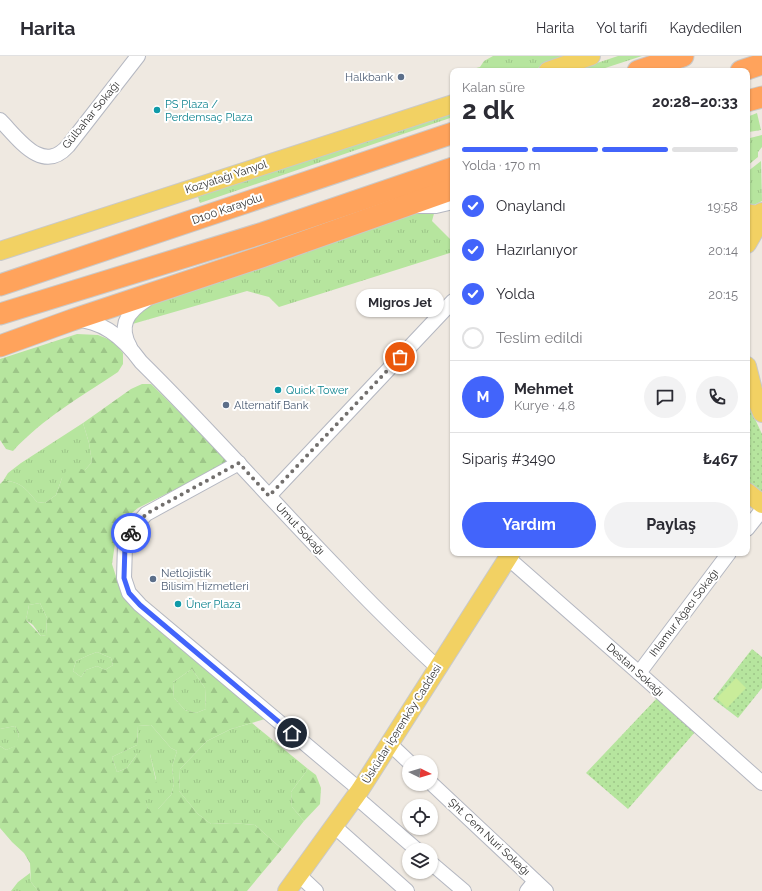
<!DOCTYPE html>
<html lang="tr">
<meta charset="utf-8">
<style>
body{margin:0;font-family:Raleway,sans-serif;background:#f2f2f3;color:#2b2b33;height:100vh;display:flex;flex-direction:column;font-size:15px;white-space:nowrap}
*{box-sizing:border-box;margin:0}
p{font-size:13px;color:#7c7c81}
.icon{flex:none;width:22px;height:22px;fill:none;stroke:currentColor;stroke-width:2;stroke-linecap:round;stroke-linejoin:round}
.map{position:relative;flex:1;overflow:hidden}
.sheet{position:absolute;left:450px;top:12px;width:300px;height:488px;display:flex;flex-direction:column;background:#fff;border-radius:8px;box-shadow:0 1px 3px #0004}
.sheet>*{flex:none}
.needle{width:26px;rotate:95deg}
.controls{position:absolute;left:402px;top:699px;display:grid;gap:8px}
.controls a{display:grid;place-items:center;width:36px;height:36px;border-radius:50%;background:#fff;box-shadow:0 1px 3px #0004;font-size:20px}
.pin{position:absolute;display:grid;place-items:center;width:34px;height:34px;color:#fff;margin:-17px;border:2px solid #fff;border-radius:50%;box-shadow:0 1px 4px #0007}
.courier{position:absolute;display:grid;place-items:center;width:40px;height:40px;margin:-20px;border:3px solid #4264fb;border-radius:50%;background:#fff;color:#222;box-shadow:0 1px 5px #0007}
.bubble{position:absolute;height:28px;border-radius:14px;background:#fff;box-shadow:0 1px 3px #0004;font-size:13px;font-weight:700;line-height:28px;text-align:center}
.head em{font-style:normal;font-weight:700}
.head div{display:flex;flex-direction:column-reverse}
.head{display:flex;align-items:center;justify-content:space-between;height:68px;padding:0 12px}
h1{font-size:26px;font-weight:700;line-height:30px}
.bar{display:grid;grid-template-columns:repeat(4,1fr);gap:6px 4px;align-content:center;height:48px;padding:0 12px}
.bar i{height:5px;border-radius:3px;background:#e1e1e2}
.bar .current{background:#4264fb}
.bar p{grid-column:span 4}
.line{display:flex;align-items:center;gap:10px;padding:0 12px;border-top:1px solid #e1e1e2}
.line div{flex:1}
.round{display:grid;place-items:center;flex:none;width:42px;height:42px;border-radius:21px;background:#f2f2f3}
ol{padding:0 12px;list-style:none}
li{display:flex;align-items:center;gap:12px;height:44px}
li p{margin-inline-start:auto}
li .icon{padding:4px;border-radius:50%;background:#4264fb;color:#fff;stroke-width:4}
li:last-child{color:#7c7c81}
li i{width:22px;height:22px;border:2px solid #e1e1e2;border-radius:50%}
.button{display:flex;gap:8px;margin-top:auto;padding:8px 12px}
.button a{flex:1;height:46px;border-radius:24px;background:#4264fb;color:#fff;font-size:16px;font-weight:700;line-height:46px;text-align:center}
.button a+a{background:#f2f2f3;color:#2b2b33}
header{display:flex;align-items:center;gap:24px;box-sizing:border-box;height:56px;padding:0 20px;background:#fff;border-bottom:1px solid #e1e1e2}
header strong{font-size:19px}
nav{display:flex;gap:22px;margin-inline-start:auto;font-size:14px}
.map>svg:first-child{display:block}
</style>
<header>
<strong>Harita</strong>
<nav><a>Harita</a><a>Yol tarifi</a><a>Kaydedilen</a></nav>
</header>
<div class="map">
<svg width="762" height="835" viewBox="0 0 762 835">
<defs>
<pattern id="grass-tufts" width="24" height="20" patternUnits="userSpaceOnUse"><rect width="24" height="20" fill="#b6e59e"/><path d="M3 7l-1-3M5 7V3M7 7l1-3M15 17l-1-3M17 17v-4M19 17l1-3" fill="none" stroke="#9dc588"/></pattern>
<pattern id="forest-firs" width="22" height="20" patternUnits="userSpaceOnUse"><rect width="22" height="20" fill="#b6e59e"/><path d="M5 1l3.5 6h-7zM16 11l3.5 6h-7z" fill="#9dc588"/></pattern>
<pattern id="garden-dots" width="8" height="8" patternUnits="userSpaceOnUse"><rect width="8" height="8" fill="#b6e59e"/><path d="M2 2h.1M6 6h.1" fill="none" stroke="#9dc588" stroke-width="1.8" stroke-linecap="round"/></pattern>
</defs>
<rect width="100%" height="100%" fill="#efe9e1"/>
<g fill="url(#grass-tufts)">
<polygon points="493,0 573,0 529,15 457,15 469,14 480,11 484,5"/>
<polygon points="618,0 642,0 596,15 573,15"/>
<polygon points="453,55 453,61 200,147 198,141 235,127"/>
<polygon points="757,57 761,74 749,76 750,82 762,79 762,91 758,96 758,101 747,110 747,61"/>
<polygon points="761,105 762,145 752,150 747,149 747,116"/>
<polygon points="436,150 432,165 453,186 453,196 279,251 269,241 247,235 129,269 134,251"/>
<path d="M83,367L89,387L92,406L85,414L62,422L56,439L45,447L37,446C26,433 21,425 3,425L8,417L21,407Z"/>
<polygon points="40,547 47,562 46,579 41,580 33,569 26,564 29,549"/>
<polygon points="97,596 111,602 113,609 105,614 97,610 86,614 81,621 73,615 76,605 89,599"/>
<polygon points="192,613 205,632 206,653 196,657 185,654 174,642 173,626"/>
<polygon points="252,667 308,713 291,736 292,751 304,765 282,793 255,769 232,767 211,768 198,758 179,735 180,713 207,685 231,673"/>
<polygon points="151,669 171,692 177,695 172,711 174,728 171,739 158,753 148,753 143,740 156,723 150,698 137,698 127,712 117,716 112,701 137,689 138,670"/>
<polygon points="15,670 19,679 16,690 6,694 0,690 0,673"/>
<polygon points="30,817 31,826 38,835 11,835 18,826"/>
</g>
<g fill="url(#forest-firs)" fill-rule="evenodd">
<path d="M77,278L98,279L113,285L123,297V308L118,316C82,340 42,363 13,395L6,393L0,384V303Z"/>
<path d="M142,328H151L230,406L138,452L127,461L116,481L112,508L121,536L265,663L231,673L207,685L180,713L179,735L198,758L211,768L232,767L255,769L282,793L247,835H38L31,826L30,807L24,797L12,786L0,772V690L6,694L15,690L19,679L15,670L0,673V428L3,425C21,425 26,433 37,446L45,447L56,439L62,422L69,410L85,414L92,406L89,387L83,367L131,333ZM40,547L47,562L46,579L41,580L26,564L29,549ZM97,596L111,602L113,609L105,614L97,610L86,614L81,621L73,615L76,605L89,599ZM192,613L205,632L206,653L196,657L185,654L174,642L173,626ZM151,669L171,692L177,695L172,711L174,728L171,739L158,753H148L144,740L158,734L150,698H137L127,712L117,716L112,701L137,689L138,670Z"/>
<polygon points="308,713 316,719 321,732 320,748 304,765 292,751 291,736"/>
</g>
<g fill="url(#garden-dots)">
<polygon points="747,346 762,378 762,436 753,435 747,431 747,373 750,369 747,366"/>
<polygon points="752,593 762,601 762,632 738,662 713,643"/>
<polygon points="658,641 695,676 628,753 586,717"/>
</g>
<polygon fill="#c9ec9a" points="736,622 746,632 727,652 717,642"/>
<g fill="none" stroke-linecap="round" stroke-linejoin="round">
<defs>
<g id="minor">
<path d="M0,64C18,82 42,119 68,90L138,0"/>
<polyline points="418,150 436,150 453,146"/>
<path d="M75,264C104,264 125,284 141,306C209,373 272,445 339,514C371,548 404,580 438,612"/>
<path d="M130,291C118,270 127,256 146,244"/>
<polyline points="239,407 146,458 133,473 125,489 124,522 129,537 140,549 360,734"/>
<polyline points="269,440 453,245"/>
<polyline points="747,473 762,454"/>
<polyline points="508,502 639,617 762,727"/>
<polyline points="639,617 729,497"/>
<polyline points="390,688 409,706"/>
<polyline points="431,727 546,835"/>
<polyline points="356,741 417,794"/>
<polyline points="334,770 407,835"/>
<polyline points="431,807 464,835"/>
<polyline points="299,819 316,835"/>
<polyline points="527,835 535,825"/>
</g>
<g id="major">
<polyline points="548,15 591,0"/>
<polyline points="747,157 757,159 762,156"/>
<polyline points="747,188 755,174 762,166"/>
<polyline points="0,195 453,48"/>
<polyline points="747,310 754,338 762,357"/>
<polyline points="747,436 762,448"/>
<polyline points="287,835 360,734 511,497"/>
</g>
<g id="highway">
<polyline points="638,15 683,0"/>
<polyline points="741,15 762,8"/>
<polyline points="747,45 762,41"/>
<polyline points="0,229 453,77"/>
<polyline points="0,258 263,177 453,112"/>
<polyline points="0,290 72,264 261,201 453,133"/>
</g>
</defs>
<use href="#minor" stroke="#b4b7c1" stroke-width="16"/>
<use href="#major" stroke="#c9c9c9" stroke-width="20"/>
<use href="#highway" stroke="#c9c9c9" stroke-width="23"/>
<use href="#minor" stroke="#fff" stroke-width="14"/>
<use href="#major" stroke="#f2d163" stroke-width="18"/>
<use href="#highway" stroke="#ffa35c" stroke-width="21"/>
</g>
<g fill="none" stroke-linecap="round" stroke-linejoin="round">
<polyline stroke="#726f6d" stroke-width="4" stroke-dasharray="0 7.2" points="131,477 146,458 239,407 269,440 400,301"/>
<polyline stroke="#4264fb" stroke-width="5" points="131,477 125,489 124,522 129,537 140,549 292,677"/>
</g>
<g fill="#5c6f8a" stroke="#fff" stroke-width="1.5">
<circle cx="401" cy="21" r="4"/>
<circle cx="226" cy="349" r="4"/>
<circle cx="153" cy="523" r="4"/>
</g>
<g fill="#0f9aa8" stroke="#fff" stroke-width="1.5">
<circle cx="157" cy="54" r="4"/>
<circle cx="278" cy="334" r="4"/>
<circle cx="178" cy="548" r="4"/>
</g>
<g text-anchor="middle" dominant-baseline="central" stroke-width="4" stroke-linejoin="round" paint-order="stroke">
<g font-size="11" fill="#4e5e75" stroke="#fff" text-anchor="start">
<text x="393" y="21" text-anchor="end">Halkbank</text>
<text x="234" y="349">Alternatif Bank</text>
<text x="161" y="517">Netlojistik<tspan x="161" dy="13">Bilisim Hizmetleri</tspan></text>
</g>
<g font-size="11" fill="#0d838f" stroke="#fff" text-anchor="start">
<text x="165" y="48">PS Plaza /<tspan x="165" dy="13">Perdemsaç Plaza</tspan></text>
<text x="286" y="334">Quick Tower</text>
<text x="186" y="548">Üner Plaza</text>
</g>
<g font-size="11" fill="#2e2e2e" stroke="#fff">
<text transform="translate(91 59) rotate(-51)">Gülbahar Sokağı</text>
<text transform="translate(226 121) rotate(-18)">Kozyatağı Yanyol</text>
<text transform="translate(227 153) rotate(-19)">D100 Karayolu</text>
<text transform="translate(300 473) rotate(47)">Umut Sokağı</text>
<text transform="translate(684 557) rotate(-53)">Ihlamur Ağacı Sokağı</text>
<text transform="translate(635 614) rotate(42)">Destan Sokağı</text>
<text transform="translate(402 668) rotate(-58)">Üsküdar İçerenköy Caddesi</text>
<text transform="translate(489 781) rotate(43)">Şht. Cem Nuri Sokağı</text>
</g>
</g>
</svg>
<div class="controls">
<a><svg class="needle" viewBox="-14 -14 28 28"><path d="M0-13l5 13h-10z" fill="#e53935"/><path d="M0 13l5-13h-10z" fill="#7c7c81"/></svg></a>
<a><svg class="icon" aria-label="locate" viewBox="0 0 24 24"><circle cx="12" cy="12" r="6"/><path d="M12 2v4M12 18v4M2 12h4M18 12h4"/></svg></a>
<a><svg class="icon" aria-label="layers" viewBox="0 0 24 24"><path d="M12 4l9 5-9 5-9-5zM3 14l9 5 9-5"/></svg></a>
</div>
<div class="pin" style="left:400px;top:301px;background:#ea580c"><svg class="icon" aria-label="bag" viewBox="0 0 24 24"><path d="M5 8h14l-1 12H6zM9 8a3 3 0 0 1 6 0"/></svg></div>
<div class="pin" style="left:292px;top:677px;background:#1f2937"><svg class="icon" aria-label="home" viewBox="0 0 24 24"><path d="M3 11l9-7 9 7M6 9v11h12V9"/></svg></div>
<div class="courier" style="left:131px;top:477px"><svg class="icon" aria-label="bike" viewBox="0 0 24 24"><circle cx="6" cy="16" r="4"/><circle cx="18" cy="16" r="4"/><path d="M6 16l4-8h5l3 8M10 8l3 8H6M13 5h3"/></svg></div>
<div class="bubble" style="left:356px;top:233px;width:88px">Migros Jet</div>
<section class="sheet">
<div class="head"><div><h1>2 dk</h1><p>Kalan süre</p></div><em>20:28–20:33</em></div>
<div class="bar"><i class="current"></i><i class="current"></i><i class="current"></i><i></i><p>Yolda · 170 m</p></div>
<ol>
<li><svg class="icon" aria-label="check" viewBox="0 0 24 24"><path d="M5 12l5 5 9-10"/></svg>Onaylandı<p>19:58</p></li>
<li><svg class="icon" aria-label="check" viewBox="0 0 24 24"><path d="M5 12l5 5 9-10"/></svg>Hazırlanıyor<p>20:14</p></li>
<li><svg class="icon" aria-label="check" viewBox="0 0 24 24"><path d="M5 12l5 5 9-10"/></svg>Yolda<p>20:15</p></li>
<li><i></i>Teslim edildi</li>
</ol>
<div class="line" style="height:72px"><b class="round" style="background:#4264fb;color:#fff">M</b><div><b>Mehmet</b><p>Kurye · 4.8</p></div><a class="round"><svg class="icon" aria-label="chat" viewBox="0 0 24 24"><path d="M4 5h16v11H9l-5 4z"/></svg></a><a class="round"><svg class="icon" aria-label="phone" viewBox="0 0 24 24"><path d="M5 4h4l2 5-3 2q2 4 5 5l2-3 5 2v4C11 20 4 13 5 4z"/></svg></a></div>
<div class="line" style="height:52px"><div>Sipariş #3490</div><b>₺467</b></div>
<div class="button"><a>Yardım</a><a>Paylaş</a></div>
</section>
</div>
